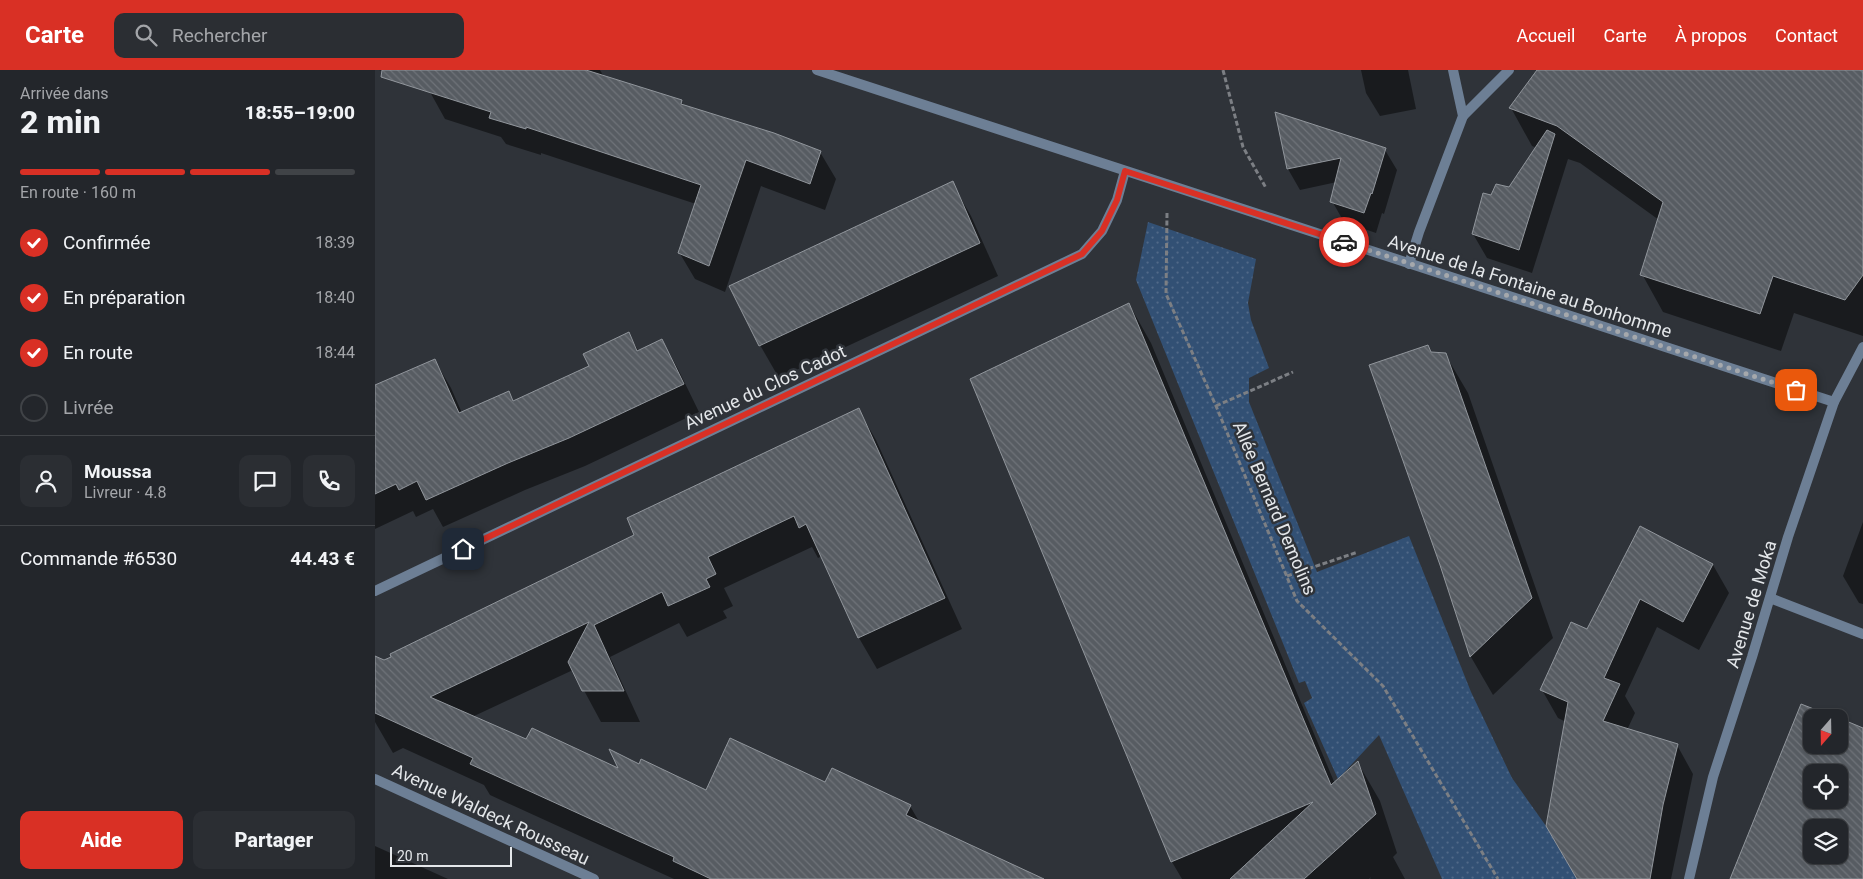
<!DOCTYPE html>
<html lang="fr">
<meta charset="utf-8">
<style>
body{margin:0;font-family:Roboto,sans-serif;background:#2b2e33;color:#f1f3f6;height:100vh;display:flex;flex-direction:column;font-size:19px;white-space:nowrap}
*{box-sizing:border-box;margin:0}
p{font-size:16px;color:#a3a5a9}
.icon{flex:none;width:28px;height:28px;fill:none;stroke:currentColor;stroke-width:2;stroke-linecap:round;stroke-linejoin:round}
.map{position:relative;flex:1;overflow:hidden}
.drawer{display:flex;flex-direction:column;background:#23262b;width:375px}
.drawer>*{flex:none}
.needle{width:32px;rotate:200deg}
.buttons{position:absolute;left:1428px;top:639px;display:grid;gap:10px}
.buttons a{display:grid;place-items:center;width:45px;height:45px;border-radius:10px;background:#23262b;box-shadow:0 1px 4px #0004,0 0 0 1px #404347;font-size:25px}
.scale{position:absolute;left:15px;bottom:12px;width:122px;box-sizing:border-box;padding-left:5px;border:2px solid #e4e7ea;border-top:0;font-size:14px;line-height:18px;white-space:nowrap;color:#e4e7ea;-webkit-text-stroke:4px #2f3339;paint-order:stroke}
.pin{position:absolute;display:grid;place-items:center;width:42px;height:42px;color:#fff;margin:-21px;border-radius:10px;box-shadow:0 2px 8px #0006}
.courier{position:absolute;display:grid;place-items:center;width:50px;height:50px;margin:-25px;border:4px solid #d93025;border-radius:50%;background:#fff;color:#222;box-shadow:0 1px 6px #0007}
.headline em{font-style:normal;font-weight:800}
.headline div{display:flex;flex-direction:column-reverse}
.headline{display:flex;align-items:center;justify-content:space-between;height:85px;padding:0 20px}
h1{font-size:32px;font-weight:800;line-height:38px}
.bar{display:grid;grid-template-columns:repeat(4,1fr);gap:8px 5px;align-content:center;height:60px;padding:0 20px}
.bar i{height:6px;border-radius:4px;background:#404347}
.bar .current{background:#d93025}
.bar p{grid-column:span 4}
.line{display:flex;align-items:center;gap:12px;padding:0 20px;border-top:1px solid #404347}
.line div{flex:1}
.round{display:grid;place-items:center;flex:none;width:52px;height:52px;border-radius:10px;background:#2b2e33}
ol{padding:0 20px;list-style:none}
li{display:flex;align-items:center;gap:15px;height:55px}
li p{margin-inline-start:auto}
li .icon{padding:5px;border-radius:50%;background:#d93025;color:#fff;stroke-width:4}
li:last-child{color:#a3a5a9}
li i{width:28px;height:28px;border:2px solid #404347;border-radius:50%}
.cta{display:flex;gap:10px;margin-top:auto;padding:10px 20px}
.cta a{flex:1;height:58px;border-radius:10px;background:#d93025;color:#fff;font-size:20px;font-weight:800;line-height:58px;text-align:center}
.cta a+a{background:#2b2e33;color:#f1f3f6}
header{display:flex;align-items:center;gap:30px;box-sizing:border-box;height:70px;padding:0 25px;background:#d93025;color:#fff}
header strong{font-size:24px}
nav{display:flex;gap:28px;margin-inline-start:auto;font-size:18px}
.search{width:350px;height:45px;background:#2b2e33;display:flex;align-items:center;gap:12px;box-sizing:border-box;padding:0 18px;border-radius:10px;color:#a3a5a9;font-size:19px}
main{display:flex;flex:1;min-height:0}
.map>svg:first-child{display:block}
</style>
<header>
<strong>Carte</strong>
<div class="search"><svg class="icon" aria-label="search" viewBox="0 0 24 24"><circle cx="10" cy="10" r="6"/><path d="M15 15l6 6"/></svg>Rechercher</div>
<nav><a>Accueil</a><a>Carte</a><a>À propos</a><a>Contact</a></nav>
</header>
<main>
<section class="drawer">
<div class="headline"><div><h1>2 min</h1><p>Arrivée dans</p></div><em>18:55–19:00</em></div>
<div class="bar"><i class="current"></i><i class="current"></i><i class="current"></i><i></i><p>En route · 160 m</p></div>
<ol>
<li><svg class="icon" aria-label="check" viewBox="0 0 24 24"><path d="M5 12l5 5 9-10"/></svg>Confirmée<p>18:39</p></li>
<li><svg class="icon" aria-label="check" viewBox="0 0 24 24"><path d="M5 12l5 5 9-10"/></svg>En préparation<p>18:40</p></li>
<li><svg class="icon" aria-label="check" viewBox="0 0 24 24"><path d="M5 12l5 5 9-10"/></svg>En route<p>18:44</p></li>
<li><i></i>Livrée</li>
</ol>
<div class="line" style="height:90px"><a class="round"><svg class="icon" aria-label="person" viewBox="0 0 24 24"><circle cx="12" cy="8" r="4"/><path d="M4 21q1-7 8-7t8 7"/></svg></a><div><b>Moussa</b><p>Livreur · 4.8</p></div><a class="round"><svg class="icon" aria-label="chat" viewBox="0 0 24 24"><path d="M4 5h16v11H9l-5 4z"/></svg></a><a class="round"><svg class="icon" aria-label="phone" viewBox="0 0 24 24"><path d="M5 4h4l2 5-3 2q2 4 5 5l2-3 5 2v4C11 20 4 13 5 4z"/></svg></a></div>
<div class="line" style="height:65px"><div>Commande #6530</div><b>44.43 €</b></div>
<div class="cta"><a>Aide</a><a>Partager</a></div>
</section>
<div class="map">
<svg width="1488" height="809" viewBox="0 0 1488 809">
<defs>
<pattern id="grass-dots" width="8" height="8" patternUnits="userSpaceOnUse" patternTransform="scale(1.25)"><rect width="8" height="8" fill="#325074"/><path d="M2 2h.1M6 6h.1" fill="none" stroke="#506988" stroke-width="1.8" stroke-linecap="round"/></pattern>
<pattern id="building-back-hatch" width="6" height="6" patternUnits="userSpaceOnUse" patternTransform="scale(1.25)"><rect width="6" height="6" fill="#575c62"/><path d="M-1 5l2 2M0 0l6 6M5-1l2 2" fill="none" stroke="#6f7379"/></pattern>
</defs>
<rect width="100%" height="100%" fill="#2f3339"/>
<polygon fill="url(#grass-dots)" points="773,152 881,189 873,233 876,250 894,298 874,308 874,332 942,502 1034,466 1096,622 1137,708 1171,756 1202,809 1067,809 1004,665 963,709 929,633 937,628 930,611 924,613 761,210"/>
<g fill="#0007" fill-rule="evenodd">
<polygon points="4,0 225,0 229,7 306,31 309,36 445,82 461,109 450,140 386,116 350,222 320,209 304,182 321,134 166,83 166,85 131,74 126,67 70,49 55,22 57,16"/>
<polygon points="986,0 1033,0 1041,39 1005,46 991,23"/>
<polygon points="1164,0 1484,0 1488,7 1488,266 1419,243 1406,281 1288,242 1267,204 1284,150 1205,93 1193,89 1157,203 1112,188 1098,164 1116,127 1134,119 1162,78 1157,76 1136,38"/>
<polygon points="902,44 1010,80 1022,100 1009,144 1007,143 1001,163 969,152 957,131 962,112 925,120 913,99"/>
<polygon points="577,113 596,146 623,206 404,308 385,275"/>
<polygon points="754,234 776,273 960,714 983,693 1005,731 1022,783 1018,787 1030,809 995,809 996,807 994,809 807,809 797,792"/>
<polygon points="254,264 264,282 287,271 303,299 324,342 210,396 150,420 68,457 58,439 41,447 38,441 0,459 0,317 60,291 76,318 87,343 133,322 139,332 216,297"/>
<polygon points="1053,276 1057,283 1070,284 1093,323 1178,568 1118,625 1096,587 1066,495"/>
<polygon points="483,339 501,370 587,559 502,599 484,568 447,486 443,488 437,477 349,518 358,536 348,541 352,548 312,567 304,553 235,587 265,652 226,652 198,600 97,647 152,671 246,701 264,695 331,722 451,714 535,736 545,753 666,809 299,809 115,725 109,715 28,678 18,683 0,652 0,596 261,466"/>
<polygon points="1488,452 1488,534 1484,533 1468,506"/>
<polygon points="1265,458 1338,495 1354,523 1324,580 1282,557 1250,626 1260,643 1252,660 1302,675 1318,704 1296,809 1203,809 1191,652 1183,648 1167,620 1213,561"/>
<path d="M1427,635L1436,648V675H1464V650L1488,659V809H1362ZM1436,702H1464V730H1436ZM1436,758H1464V785H1436Z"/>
<polygon points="0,776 73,809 0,809"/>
</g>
<g fill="url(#building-back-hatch)" stroke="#91969c" fill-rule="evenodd">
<polygon points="7,0 211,0 307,30 306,34 399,63 446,81 435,114 371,90 334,196 303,183 326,115 151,57 151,59 114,48 116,42 6,7"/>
<polygon points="1162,0 1488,0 1488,205 1470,230 1398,206 1385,244 1265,205 1288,132 1182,56 1134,38"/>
<polygon points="900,42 1011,78 997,124 996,123 989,143 955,132 966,88 912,99"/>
<polygon points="1172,60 1180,64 1144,180 1097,164 1108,123 1116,125 1121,114 1134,117"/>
<polygon points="578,111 605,173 384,276 354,216"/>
<polygon points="754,233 956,715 983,691 1001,744 929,809 855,809 938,732 796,792 595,309"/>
<polygon points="254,262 262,281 287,269 309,314 194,368 133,393 51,430 42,411 24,420 21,414 0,424 0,315 60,289 84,343 134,321 138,331 214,296 208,284"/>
<polygon points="1053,275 1056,282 1071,283 1157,528 1095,587 1065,495 994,295"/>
<polygon points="484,338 570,528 483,568 431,454 424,458 419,446 333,487 341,504 331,509 335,517 293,536 287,522 219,555 249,621 207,621 193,592 214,552 55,627 151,669 157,658 243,698 234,679 264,694 266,689 331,720 355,668 450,712 457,698 536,735 531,745 669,809 336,809 298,791 299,787 95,694 98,688 0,643 0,586 9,590 16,587 15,584 259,465 252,448"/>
<polygon points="1265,456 1338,494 1308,552 1265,529 1229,608 1245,614 1228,651 1303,674 1288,735 1275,809 1202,809 1171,756 1193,632 1165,620 1196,552 1212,559"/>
<path d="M1426,634L1462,648H1436V675H1464V648L1488,658V809H1355ZM1436,702H1464V730H1436ZM1436,758H1464V785H1436Z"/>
</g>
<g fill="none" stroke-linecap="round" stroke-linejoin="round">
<g stroke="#7c7f84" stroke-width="3" stroke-dasharray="5 2.5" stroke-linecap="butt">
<polyline points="848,0 868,77 891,118"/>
<polyline points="792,143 791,224 841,336 922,531 1008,616 1123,809"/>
<polyline points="841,336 918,302"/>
<polyline points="912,506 983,482"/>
</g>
<g stroke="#6d7f95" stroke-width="10">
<polyline points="442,0 1459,332"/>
<polyline points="1088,46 1134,0"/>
<polyline points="1034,194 1044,162 1088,46 1078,0"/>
<polyline points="0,521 707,184 727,161 742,130 750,101"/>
<polyline points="1395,528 1488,564"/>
<polyline points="0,709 219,809"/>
<polyline points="1314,809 1338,707 1377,587 1413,467 1459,332 1488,277"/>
</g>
</g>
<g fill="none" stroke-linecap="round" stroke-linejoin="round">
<polyline stroke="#a5a8ac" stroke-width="5" stroke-dasharray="0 9" points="969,172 1421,320"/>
<polyline stroke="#d93025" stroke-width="6" points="88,479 707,184 727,161 742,130 750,101 969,172"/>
</g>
<g text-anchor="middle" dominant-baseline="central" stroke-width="5" stroke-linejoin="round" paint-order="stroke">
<g font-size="18" fill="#e4e7ea" stroke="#2f3339">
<text transform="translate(1155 216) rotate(18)">Avenue de la Fontaine au Bonhomme</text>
<text transform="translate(390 317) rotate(-25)">Avenue du Clos Cadot</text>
<text transform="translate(900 438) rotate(67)">Allée Bernard Demolins</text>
<text transform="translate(1376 534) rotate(-73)">Avenue de Moka</text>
<text transform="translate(116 744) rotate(25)">Avenue Waldeck Rousseau</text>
</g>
</g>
</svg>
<div class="buttons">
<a><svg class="needle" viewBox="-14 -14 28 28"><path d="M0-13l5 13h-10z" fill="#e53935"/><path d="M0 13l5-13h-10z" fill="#a3a5a9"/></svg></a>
<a><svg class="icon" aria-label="locate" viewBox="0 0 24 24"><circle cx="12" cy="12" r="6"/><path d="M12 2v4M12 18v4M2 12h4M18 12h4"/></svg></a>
<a><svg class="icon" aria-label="layers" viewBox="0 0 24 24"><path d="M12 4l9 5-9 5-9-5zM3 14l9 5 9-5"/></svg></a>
</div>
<div class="scale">20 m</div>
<div class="pin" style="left:1421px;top:320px;background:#ea580c"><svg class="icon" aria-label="bag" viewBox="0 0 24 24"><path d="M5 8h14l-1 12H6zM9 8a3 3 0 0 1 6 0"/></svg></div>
<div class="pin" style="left:88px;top:479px;background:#1f2937"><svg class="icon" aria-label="home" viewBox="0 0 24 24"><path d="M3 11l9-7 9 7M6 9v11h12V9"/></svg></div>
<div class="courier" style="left:969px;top:172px"><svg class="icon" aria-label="car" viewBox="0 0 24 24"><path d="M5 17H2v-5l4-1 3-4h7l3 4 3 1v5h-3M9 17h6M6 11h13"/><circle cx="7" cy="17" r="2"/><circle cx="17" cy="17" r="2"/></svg></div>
</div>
</main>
